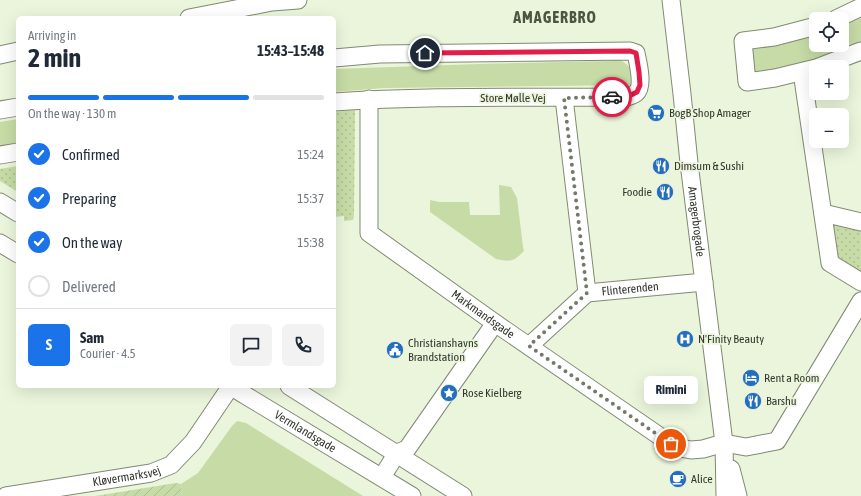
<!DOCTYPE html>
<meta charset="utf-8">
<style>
body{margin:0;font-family:"Asap Condensed",sans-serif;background:#f2f2f3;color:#1f2937;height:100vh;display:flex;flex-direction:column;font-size:15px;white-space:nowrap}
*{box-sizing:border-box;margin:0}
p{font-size:13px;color:#747a83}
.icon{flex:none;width:22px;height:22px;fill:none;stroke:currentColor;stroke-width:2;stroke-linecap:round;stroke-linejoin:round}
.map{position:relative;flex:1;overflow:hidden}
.sheet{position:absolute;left:16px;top:16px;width:320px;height:372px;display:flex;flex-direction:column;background:#fff;border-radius:6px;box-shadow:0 4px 16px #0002}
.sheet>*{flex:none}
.tools{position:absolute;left:809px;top:12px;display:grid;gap:8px}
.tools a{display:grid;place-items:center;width:40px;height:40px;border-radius:6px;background:#fff;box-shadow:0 4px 16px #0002;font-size:20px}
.pin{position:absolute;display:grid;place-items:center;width:34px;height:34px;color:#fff;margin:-17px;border:2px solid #fff;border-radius:50%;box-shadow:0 1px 4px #0007}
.courier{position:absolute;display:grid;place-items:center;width:40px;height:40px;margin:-20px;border:3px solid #e11d48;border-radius:50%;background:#fff;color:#222;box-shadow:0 1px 5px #0007}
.bubble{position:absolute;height:28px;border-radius:6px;background:#fff;box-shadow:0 4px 16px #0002;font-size:13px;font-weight:700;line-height:28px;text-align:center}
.summary em{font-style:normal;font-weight:700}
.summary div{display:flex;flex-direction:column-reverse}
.summary{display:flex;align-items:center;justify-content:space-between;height:68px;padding:0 12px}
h1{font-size:26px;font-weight:700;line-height:30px}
.bar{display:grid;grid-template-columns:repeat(4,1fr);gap:6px 4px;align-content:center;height:48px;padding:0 12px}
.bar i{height:5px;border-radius:3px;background:#e0e1e3}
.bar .active{background:#1a73e8}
.bar p{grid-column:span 4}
.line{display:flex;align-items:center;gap:10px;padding:0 12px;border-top:1px solid #e0e1e3}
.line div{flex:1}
.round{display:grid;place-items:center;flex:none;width:42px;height:42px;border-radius:6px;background:#f2f2f3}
ol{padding:0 12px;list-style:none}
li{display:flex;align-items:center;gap:12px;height:44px}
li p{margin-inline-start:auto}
li .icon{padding:4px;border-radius:50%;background:#1a73e8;color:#fff;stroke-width:4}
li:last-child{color:#747a83}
li i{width:22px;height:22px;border:2px solid #e0e1e3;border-radius:50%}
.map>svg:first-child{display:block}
</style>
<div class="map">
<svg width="861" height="496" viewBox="0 0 861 496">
<defs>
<pattern id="grass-dots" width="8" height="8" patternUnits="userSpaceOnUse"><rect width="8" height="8" fill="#c6dba5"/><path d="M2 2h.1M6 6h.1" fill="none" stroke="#abbd8e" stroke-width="1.8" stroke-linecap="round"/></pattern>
<pattern id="garden-furrows" width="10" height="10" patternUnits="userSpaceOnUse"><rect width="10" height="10" fill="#c6dba5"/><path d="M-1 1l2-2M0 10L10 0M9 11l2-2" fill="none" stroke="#abbd8e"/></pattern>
</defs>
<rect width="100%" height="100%" fill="#eaf5db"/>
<g fill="url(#grass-dots)">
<polygon points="355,110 354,214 353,220 344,221 344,216 334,217 334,112"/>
<polygon points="18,166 18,192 0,181 0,169"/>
<polygon points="833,222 861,227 861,273 838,259 833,242"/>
</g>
<g fill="#c6dba5">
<polygon points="861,12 861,42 800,66 756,74 752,70 751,46 816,31 816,45 842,45 842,21"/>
<path d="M612,58C626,60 637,70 630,85L384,88L334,92V69L480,64L609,61Z"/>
<polygon points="18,119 18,146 0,149 0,122"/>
<path d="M499,185L511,187L517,198L523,247L524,251C513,262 511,262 496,259L430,212V200L439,202H469L470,215H500Z"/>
<polygon points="237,421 246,423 363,496 182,496 181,484 198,473 232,426"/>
</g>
<polygon fill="url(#garden-furrows)" points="176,483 181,484 182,496 95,496"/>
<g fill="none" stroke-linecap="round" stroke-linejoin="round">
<defs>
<g id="minor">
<path id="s1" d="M671,0L682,94L689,163L724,443L725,496"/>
<polyline points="189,18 272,2 298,0"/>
<polyline points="836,19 861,7"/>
<polyline points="816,26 774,37 743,41 747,82 775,78 816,68"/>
<polyline points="0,55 18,51"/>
<path d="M334,58L380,54L630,51L636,53C638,63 644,86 636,93C634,95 630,96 627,97C529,98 431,95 334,102"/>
<polyline points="819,67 861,51"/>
<polyline points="802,72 830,263 861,282"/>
<polyline points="564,98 587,293"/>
<path id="s2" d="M369,99V233L495,323L671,444L680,448L691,450L703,449L724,443L746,447L777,441L861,301"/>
<polyline points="0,110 18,107"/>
<polyline points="0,155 18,152"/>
<polyline points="0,202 18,213"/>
<polyline points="823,213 861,222"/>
<polyline points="0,243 18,254"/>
<path id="s3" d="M529,346L587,293L704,282"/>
<path id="s4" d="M230,386L412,496"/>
<polyline points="289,386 463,496"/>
<polyline points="731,469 738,496"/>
<polyline points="382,477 397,453 407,449 495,323"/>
<path id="s5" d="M6,496L151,473L171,465L193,442L231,386"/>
</g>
</defs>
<use href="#minor" stroke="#818a74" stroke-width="19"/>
<use href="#minor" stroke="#fff" stroke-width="17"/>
</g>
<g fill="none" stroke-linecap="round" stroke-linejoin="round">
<polyline stroke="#747a6b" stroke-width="4" stroke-dasharray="0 7.2" points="612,97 564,98 587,293 529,346 671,444"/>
<polyline stroke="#e11d48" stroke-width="5" points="425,53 630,51 636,53 639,72 640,85 637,92 627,97 612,97"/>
</g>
<defs>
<symbol id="supermarket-disc" viewBox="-11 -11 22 22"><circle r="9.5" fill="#236ebe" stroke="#eaf5db"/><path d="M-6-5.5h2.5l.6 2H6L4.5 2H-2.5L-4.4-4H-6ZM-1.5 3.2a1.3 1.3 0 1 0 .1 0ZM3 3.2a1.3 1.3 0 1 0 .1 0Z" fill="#fff"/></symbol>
<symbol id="restaurant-disc" viewBox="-11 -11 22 22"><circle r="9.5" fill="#236ebe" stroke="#eaf5db"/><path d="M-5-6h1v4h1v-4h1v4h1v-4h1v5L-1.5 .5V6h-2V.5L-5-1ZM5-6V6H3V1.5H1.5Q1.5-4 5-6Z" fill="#fff"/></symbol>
<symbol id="hospital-disc" viewBox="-11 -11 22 22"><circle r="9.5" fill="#236ebe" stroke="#eaf5db"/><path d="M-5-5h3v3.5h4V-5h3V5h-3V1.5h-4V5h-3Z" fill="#fff"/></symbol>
<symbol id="civic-disc" viewBox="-11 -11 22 22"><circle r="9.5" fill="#236ebe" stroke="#eaf5db"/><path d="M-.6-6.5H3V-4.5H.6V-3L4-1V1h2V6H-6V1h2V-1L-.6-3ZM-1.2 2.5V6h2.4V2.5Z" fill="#fff"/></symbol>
<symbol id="hotel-disc" viewBox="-11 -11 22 22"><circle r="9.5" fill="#236ebe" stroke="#eaf5db"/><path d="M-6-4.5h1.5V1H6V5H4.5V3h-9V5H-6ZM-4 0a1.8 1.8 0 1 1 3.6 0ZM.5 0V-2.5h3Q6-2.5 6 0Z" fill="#fff"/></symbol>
<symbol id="sight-disc" viewBox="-11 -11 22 22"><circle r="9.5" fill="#236ebe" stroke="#eaf5db"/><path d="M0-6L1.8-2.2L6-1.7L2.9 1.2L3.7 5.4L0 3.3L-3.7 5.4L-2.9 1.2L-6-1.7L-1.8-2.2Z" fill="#fff"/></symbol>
<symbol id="cafe-disc" viewBox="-11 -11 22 22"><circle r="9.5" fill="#236ebe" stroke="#eaf5db"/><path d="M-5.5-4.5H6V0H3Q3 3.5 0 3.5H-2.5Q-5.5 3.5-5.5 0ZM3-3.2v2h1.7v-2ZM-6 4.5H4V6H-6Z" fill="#fff"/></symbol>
</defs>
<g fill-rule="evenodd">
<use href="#supermarket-disc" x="646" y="103" width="20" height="20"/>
<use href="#restaurant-disc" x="651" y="156" width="20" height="20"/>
<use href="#restaurant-disc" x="655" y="182" width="20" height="20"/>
<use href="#hospital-disc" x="675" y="329" width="20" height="20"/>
<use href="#civic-disc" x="385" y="340" width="20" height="20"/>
<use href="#hotel-disc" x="741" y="368" width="20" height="20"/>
<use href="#sight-disc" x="439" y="383" width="20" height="20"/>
<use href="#restaurant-disc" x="743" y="391" width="20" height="20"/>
<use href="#cafe-disc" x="668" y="469" width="20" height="20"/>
</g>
<g text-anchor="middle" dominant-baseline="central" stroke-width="3.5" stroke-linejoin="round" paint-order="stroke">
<g font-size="12" fill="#34382e" stroke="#eaf5db">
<text x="513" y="98">Store Mølle Vej</text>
<text stroke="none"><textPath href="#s1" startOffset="223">Amagerbrogade</textPath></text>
<text stroke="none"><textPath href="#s3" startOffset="122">Flinterenden</textPath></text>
<text stroke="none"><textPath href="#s2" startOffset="274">Markmandsgade</textPath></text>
<text stroke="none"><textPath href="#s4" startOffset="88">Vermlandsgade</textPath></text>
<text stroke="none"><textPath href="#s5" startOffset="122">Kløvermarksvej</textPath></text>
</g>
<g font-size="12" fill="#34382e" stroke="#eaf5db" text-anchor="start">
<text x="669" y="113">BogB Shop Amager</text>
<text x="674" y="166">Dimsum &amp; Sushi</text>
<text x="652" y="192" text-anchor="end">Foodie</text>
<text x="698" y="339">N'Finity Beauty</text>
<text x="408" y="343">Christianshavns<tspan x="408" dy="14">Brandstation</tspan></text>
<text x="764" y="378">Rent a Room</text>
<text x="462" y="393">Rose Kielberg</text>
<text x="766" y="401">Barshu</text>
<text x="691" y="479">Alice</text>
</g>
<g font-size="16" font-weight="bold" letter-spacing="1" fill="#4d5540" stroke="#eaf5db">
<text x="555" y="17">AMAGERBRO</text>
</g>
</g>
</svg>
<div class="tools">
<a><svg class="icon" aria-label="locate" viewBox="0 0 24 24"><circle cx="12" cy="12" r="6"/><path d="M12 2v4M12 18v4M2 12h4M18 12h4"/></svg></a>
<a>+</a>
<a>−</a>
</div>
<div class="pin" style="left:671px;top:444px;background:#ea580c"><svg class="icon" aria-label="bag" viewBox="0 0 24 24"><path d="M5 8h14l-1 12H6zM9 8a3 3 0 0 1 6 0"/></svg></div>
<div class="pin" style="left:425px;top:53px;background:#1f2937"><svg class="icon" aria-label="home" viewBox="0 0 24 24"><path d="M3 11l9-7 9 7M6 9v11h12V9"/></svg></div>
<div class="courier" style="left:612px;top:97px"><svg class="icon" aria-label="car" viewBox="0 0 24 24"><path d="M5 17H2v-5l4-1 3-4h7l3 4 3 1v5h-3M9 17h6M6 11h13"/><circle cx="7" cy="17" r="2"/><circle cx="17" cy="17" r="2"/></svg></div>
<div class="bubble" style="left:644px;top:376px;width:54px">Rimini</div>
<section class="sheet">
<div class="summary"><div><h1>2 min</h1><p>Arriving in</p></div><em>15:43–15:48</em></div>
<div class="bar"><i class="active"></i><i class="active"></i><i class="active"></i><i></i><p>On the way · 130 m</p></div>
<ol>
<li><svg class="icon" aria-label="check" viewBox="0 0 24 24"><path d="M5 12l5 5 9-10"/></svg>Confirmed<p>15:24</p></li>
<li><svg class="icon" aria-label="check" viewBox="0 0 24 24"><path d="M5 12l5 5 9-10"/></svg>Preparing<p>15:37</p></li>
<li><svg class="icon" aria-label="check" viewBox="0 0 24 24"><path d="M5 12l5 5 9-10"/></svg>On the way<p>15:38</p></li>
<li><i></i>Delivered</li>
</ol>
<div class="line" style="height:72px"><b class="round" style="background:#1a73e8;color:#fff">S</b><div><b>Sam</b><p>Courier · 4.5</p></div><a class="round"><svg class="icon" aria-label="chat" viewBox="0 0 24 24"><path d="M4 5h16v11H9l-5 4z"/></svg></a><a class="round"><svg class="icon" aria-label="phone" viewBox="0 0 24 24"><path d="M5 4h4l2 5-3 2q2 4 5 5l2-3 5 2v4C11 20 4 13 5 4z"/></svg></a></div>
</section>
</div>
